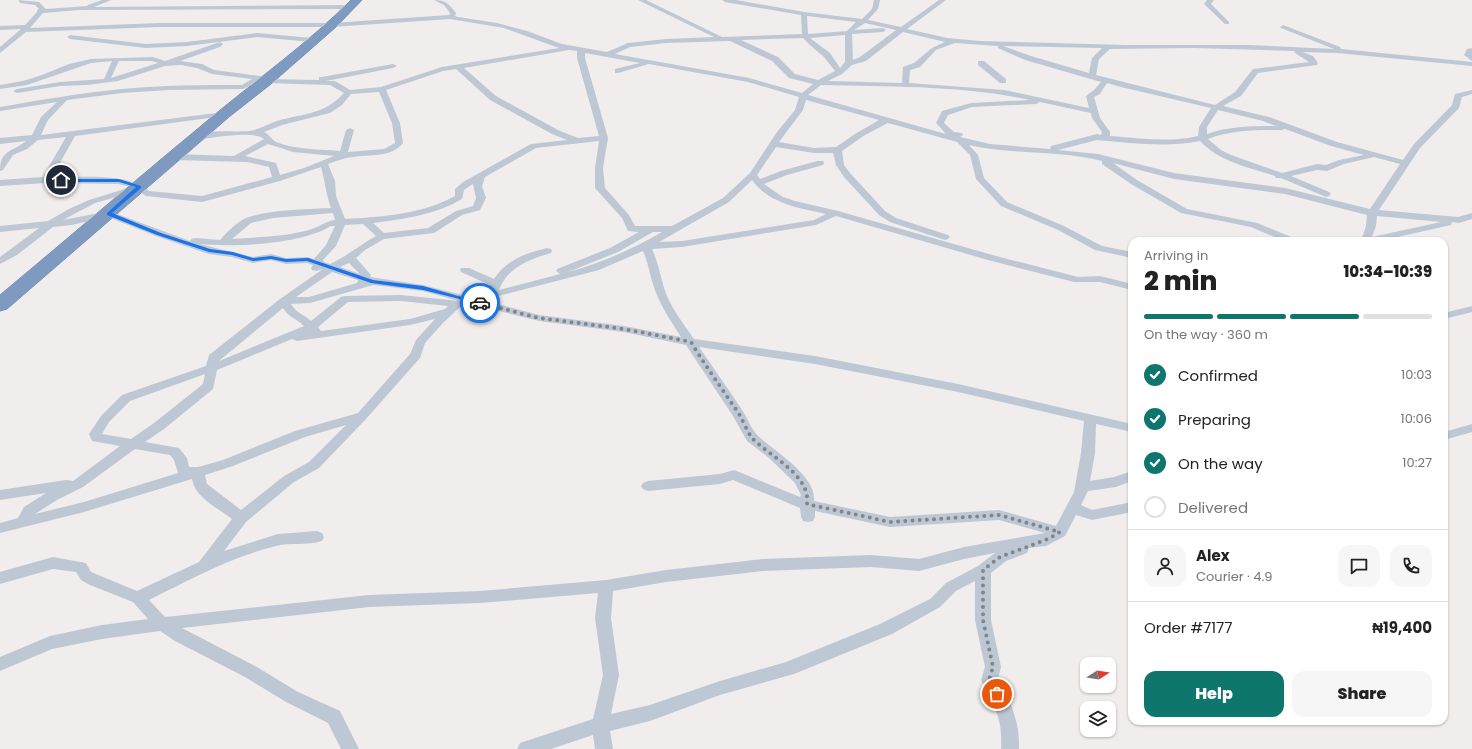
<!DOCTYPE html>
<meta charset="utf-8">
<style>
body{margin:0;font-family:Poppins,sans-serif;background:#f6f6f6;color:#222;height:100vh;display:flex;flex-direction:column;font-size:15px;white-space:nowrap}
*{box-sizing:border-box;margin:0}
p{font-size:13px;color:#767676}
.icon{flex:none;width:22px;height:22px;fill:none;stroke:currentColor;stroke-width:2;stroke-linecap:round;stroke-linejoin:round}
.map{position:relative;flex:1;overflow:hidden}
.panel{position:absolute;left:1128px;top:237px;width:320px;height:488px;display:flex;flex-direction:column;background:#fff;border-radius:12px;box-shadow:0 1px 3px #0004}
.panel>*{flex:none}
.needle{width:26px;rotate:78deg}
.tools{position:absolute;left:1080px;top:657px;display:grid;gap:8px}
.tools a{display:grid;place-items:center;width:36px;height:36px;border-radius:8px;background:#fff;box-shadow:0 1px 3px #0004;font-size:20px}
.pin{position:absolute;display:grid;place-items:center;width:34px;height:34px;color:#fff;margin:-17px;border:2px solid #fff;border-radius:50%;box-shadow:0 1px 4px #0007}
.courier{position:absolute;display:grid;place-items:center;width:40px;height:40px;margin:-20px;border:3px solid #1a73e8;border-radius:50%;background:#fff;color:#222;box-shadow:0 1px 5px #0007}
.headline em{font-style:normal;font-weight:800}
.headline div{display:flex;flex-direction:column-reverse}
.headline{display:flex;align-items:center;justify-content:space-between;height:68px;padding:0 16px}
h1{font-size:26px;font-weight:800;line-height:30px}
.bar{display:grid;grid-template-columns:repeat(4,1fr);gap:6px 4px;align-content:center;height:48px;padding:0 16px}
.bar i{height:5px;border-radius:3px;background:#e0e0e0}
.bar .on{background:#0f766e}
.bar p{grid-column:span 4}
.line{display:flex;align-items:center;gap:10px;padding:0 16px;border-top:1px solid #e0e0e0}
.line div{flex:1}
.round{display:grid;place-items:center;flex:none;width:42px;height:42px;border-radius:12px;background:#f6f6f6}
ol{padding:0 16px;list-style:none}
li{display:flex;align-items:center;gap:12px;height:44px}
li p{margin-inline-start:auto}
li .icon{padding:4px;border-radius:50%;background:#0f766e;color:#fff;stroke-width:4}
li:last-child{color:#767676}
li i{width:22px;height:22px;border:2px solid #e0e0e0;border-radius:50%}
.action{display:flex;gap:8px;margin-top:auto;padding:8px 16px}
.action a{flex:1;height:46px;border-radius:12px;background:#0f766e;color:#fff;font-size:16px;font-weight:800;line-height:46px;text-align:center}
.action a+a{background:#f6f6f6;color:#222}
.map>svg:first-child{display:block}
</style>
<div class="map">
<svg width="1472" height="749" viewBox="0 0 1472 749">
<rect width="100%" height="100%" fill="#f0edec"/>
<g fill="none" stroke-linecap="round" stroke-linejoin="round">
<defs>
<path id="highway" d="M351,0H362L336,27L271,84L229,117L7,309L0,311V295C73,234 145,172 219,111C263,75 310,41 351,0Z"/>
</defs>
<use href="#highway" stroke="#6a85ad" stroke-width="1"/>
<g fill="#bec8d4" fill-rule="evenodd">
<path d="M18,0L39,2L46,9L87,6L88,5L102,0H111L94,7L350,5L353,7L350,9L79,10L43,13L30,28L160,23H332L449,15L450,13L444,5L434,0C446,0 449,4 456,13L455,16L458,17L497,23L527,31L562,44L607,52L628,43L666,39L714,37L638,0H646L722,37L802,34L801,15L725,2L722,0H736L804,12L862,19L872,9L874,0H880L878,9L868,20L901,27L939,0H946L907,29L947,38L980,41L1126,45H1248L1334,49L1281,28L1280,27L1283,25L1340,47L1341,49L1472,62V66L1337,53L1302,52L1313,56L1318,63L1317,65L1258,73L1241,96L1223,106L1269,117L1337,142L1403,160L1414,144L1452,105L1455,94L1472,90V94L1462,97L1459,108L1420,148L1379,210L1458,217L1472,213V219L1459,223L1452,222L1451,225L1380,241H1361L1366,226L1367,215L1285,194L1174,179L1113,163L1137,180L1187,209L1257,223L1296,239L1297,241H1284L1251,227L1181,213L1131,184L1102,164V161C1058,150 1013,155 969,145L978,155L984,178L1007,202L1064,226L1102,246L1132,252V258L1095,250L1058,230L1001,206L976,179L970,155L957,142L888,123L865,135L842,151L844,165L850,173L885,211L896,218L948,235L950,237L948,239L945,240L890,222L879,215L844,177L836,165L833,153H814L776,147L757,175L760,179L781,171L817,161H823L824,163L823,165L787,175L764,184L783,197L795,201L838,211L996,256L1078,277L1100,276L1132,284V290L1100,282H1074L988,260L836,216L816,225L682,247L652,249C658,262 660,274 664,288C670,307 683,323 694,339L815,356L958,384L1132,424V432L1096,424L1095,453L1090,481L1114,477L1132,471V481L1116,487L1088,491L1081,505L1092,510L1132,502V512L1092,520L1076,515L1065,536L1046,546L1029,548L1027,553L1006,561L991,573V620L1001,667L998,679C1011,702 1020,722 1019,749H1001C1003,717 994,707 981,680L985,667L975,620V581L956,591L940,607L892,634L794,674L720,695L650,721L610,731L613,749H595L593,735L551,749H517L520,743L593,719L603,675L595,618L598,593L480,603L369,607L182,628L257,667L298,692L340,711L359,749H341L328,723L286,702L245,677L175,641L160,631L102,639L52,649L0,671V657L50,636L102,625L148,619L133,602L90,585L81,580L76,572L53,569L0,584V572L53,557L86,563L91,572L137,591L199,562L232,519C218,508 195,498 192,479L84,512L0,533V523L18,518L24,507L46,493L0,500V490L66,480L73,481L120,446L92,441L89,434L101,416L122,395L206,366L209,355L280,299L323,269L316,271L312,270L311,268L313,265L307,263L286,264L271,260L253,263L232,257L209,254L156,236L108,217L71,225L53,227L17,255L0,264V257L39,228L0,232V226L48,221L69,209L89,200L131,187L118,184L46,183L0,186V180L43,177L66,137L38,140L27,149L13,155L3,170L0,171C0,149 13,152 26,141L0,144V138L32,135L41,117L57,102L0,111V107C40,100 81,93 122,89C162,85 202,85 242,85L252,79L212,74L197,68L181,65L165,66L118,81L86,85L60,86L17,93L13,91L17,89L60,82L104,79L112,61L91,63L27,85L0,89V85L23,81L42,75L69,64L91,59L153,57L165,61L220,42L223,44L220,47L180,61L202,64L214,70L260,76L267,79L319,80V77H322L393,64L397,66L393,68L326,81H335L350,90L381,87L442,67L559,48L504,28L450,19L332,27H160L26,32L0,53V47L21,29L0,30V26L25,25L37,12V10L39,9L35,5L20,3ZM807,16L856,22L847,31L808,34ZM865,23L896,30L860,57L853,60L852,34L883,32L886,30L883,28L854,30ZM903,32L945,42L932,48L914,63L903,67L902,83L828,81L842,74L852,65L866,61ZM845,35V62L840,68L830,53L810,38ZM803,38L810,45L824,57L835,71L818,80L795,74L778,57L741,40ZM730,41L772,61L789,78L813,84L802,93L749,78L615,54L630,47L666,43ZM955,43L998,46V48L1025,60L1101,82L1094,90L1086,96L1089,108L1004,90L909,83L910,70L920,67L936,50ZM1003,46L1102,48L1092,58L1089,73L1031,56ZM1194,48L1294,51L1295,53L1309,62L1253,69L1235,92L1215,105L1096,75L1099,59L1110,49ZM569,50L577,51V58L599,136L578,138L558,130L496,96L464,68ZM585,53L640,63L615,69V73H618L649,64L748,82L799,97L795,110L777,132L750,173L723,198L672,226H635L629,215L605,188L603,168L608,138L585,58ZM119,61H152L158,63L111,78ZM456,69L490,100L552,134L567,140L531,144L463,182L455,189V196C422,214 382,217 345,219L336,196L335,181L328,164C336,161 344,158 353,157C369,154 392,158 403,143L400,123L386,90L443,71ZM260,81L266,83L330,85L344,93C324,115 304,113 277,121C270,123 262,128 254,130C240,134 202,127 191,138L195,141C209,138 254,130 264,139L234,156L174,154L170,157L174,160L247,162L269,167L272,177L202,196L149,191C127,172 80,178 52,177L75,136L224,116L228,114L224,112L41,135L48,120L67,100L122,93L169,90L243,89ZM1107,83L1121,87L1211,108L1199,127L1198,136C1168,143 1139,138 1110,136V132L1100,118L1094,97L1100,94ZM821,85C890,87 962,85 1030,100L971,103L942,111L936,123L946,134L808,95ZM379,92L392,123L395,143L384,149L348,152L354,130L350,128L346,130L340,151C320,149 295,150 276,142C271,139 269,134 264,132L282,125L330,113L342,105L351,94ZM806,100L879,120L855,134L836,147L814,148L779,142L803,110ZM1040,102L1091,113L1092,118L1102,132L1101,135L1097,134L1051,146L1050,149L990,144L960,137L963,135L962,133L954,132L944,123L948,115L972,107L1036,104ZM1218,110L1263,121L1276,126C1253,126 1229,126 1207,134V127ZM1285,129L1331,146L1364,155L1339,160L1326,165L1317,164L1282,173L1231,155L1221,150L1208,139C1231,130 1256,130 1281,130ZM1097,140C1132,143 1166,148 1200,141C1220,162 1248,167 1275,176L1276,178H1281L1326,197L1329,196L1331,194L1329,192L1291,176L1317,170L1327,171L1344,164L1374,157L1400,164L1370,209L1285,188L1174,173L1098,154L1058,150ZM599,141L595,168V188L622,218L628,231L639,232L610,248L557,269L556,271L560,274L499,290C508,267 528,260 551,253L552,251L551,249L547,248C526,253 506,260 494,279L469,268H461L460,270L461,272L490,285L487,291L470,297L423,285L370,277L371,275L356,258L365,250L384,239L434,233L462,215L480,210L486,198L482,186L485,177L536,148ZM268,144L293,152L334,156L304,168L280,175L276,163L245,156ZM321,167C325,181 326,194 331,208C309,209 263,210 244,219C235,224 227,232 220,240L195,238L191,239L190,241L109,211L63,220L95,203L138,191L146,196L202,202L280,181ZM752,180C769,204 799,208 826,214L814,220L682,241L659,242L729,202ZM473,184L476,198L473,206L456,211L428,228L384,233L373,223C404,219 435,215 462,199L464,190ZM333,213L335,220C326,221 321,226 312,229C287,237 258,237 232,239L251,223L273,218ZM1377,216L1441,222L1372,237L1376,226ZM363,224L376,236C360,245 347,256 330,264L324,262L323,260L336,246L345,225ZM331,226H335L326,245L314,259L308,257L286,258L271,254L253,257L199,244C235,247 299,245 331,226ZM653,232H662C633,249 601,263 568,272L618,252ZM643,251C649,265 650,277 655,290C661,307 671,321 681,337L624,326L539,315L483,300L599,270ZM349,263L360,274L340,267ZM332,272L358,280L357,283L309,297H296ZM373,285L423,291L459,301L401,295L345,296L341,297L311,321C304,314 297,314 291,304L310,303ZM401,301L448,306L445,309L410,319L321,331L318,327L348,302ZM471,304L539,321L624,332L686,345L733,416L747,441L768,457L795,483L801,495L800,497L734,470L720,474L648,481L643,483L641,486L643,489L648,491L720,484L733,480L800,508L801,517L803,521L808,522L813,521L815,517V511L890,527L999,520L1045,533L964,547L919,559L871,555L763,559L666,570L606,580L480,591L369,595L165,617L149,600C191,579 231,557 276,546C291,542 307,546 322,541L324,537L322,533L317,531L278,534L224,551L246,522L294,482L319,468L366,419L420,358L425,343L442,324L460,307ZM283,308C289,318 296,318 304,326L219,361ZM435,319L416,340L410,354L358,413L295,431L223,460L198,467H189L187,458L179,448L145,442L164,429L213,389L217,370L292,339L297,341L410,325ZM699,347L815,364L958,392L1084,421L1081,453L1074,492L1056,526L999,510L890,517L814,501C817,476 774,451 758,436C752,430 748,420 744,413C729,390 714,369 699,347ZM205,374L203,384L154,423L131,439L102,434L109,422L130,401ZM346,425L309,462L284,476L241,510L207,484L205,475L233,466L305,437ZM135,449L170,455L174,460L178,473L84,502L35,514L57,500L83,487ZM995,553L978,566L946,583L930,599L880,624L786,662L720,681L650,705L611,714L619,675L611,618L613,591L666,582L763,571L871,567L919,571L964,559Z"/>
<polygon points="1207,0 1214,0 1211,4 1229,22 1229,24 1225,24 1205,5 1204,4"/>
<polygon points="257,33 312,38 315,40 312,42 257,37 187,46 146,48 70,39 67,37 70,35 146,44 187,42"/>
<polygon points="1472,48 1472,61 1464,55 1467,49"/>
<polygon points="978,61 984,61 1006,79 1006,83 1000,83 978,65"/>
<polygon points="1472,306 1472,312 1444,319 1444,313"/>
<polygon points="1472,424 1472,432 1444,440 1444,432"/>
</g>
<use href="#highway" fill="#7f9ac1" fill-rule="evenodd"/>
</g>
<polygon fill="#1a73e8" points="59,179 119,179 141,186 141,188 112,213 161,233 210,249 233,252 253,258 271,256 286,259 308,258 373,280 423,286 483,303 480,304 423,290 371,283 307,261 286,262 271,259 253,261 232,255 209,252 157,235 107,215 107,213 136,187 119,182 61,182"/>
<g fill="none" stroke-linecap="round" stroke-linejoin="round">
<path stroke="#80868e" stroke-width="4" stroke-dasharray="0 7.2" d="M480,303L539,318L624,329L691,342C706,367 723,390 739,414C743,421 747,431 752,438C769,456 811,475 807,504L890,522L999,515L1060,532L1048,539L1000,557L983,570V620L993,667L989,680L997,694"/>
</g>
</svg>
<div class="tools">
<a><svg class="needle" viewBox="-14 -14 28 28"><path d="M0-13l5 13h-10z" fill="#e53935"/><path d="M0 13l5-13h-10z" fill="#767676"/></svg></a>
<a><svg class="icon" aria-label="layers" viewBox="0 0 24 24"><path d="M12 4l9 5-9 5-9-5zM3 14l9 5 9-5"/></svg></a>
</div>
<div class="pin" style="left:997px;top:694px;background:#ea580c"><svg class="icon" aria-label="bag" viewBox="0 0 24 24"><path d="M5 8h14l-1 12H6zM9 8a3 3 0 0 1 6 0"/></svg></div>
<div class="pin" style="left:61px;top:180px;background:#1f2937"><svg class="icon" aria-label="home" viewBox="0 0 24 24"><path d="M3 11l9-7 9 7M6 9v11h12V9"/></svg></div>
<div class="courier" style="left:480px;top:303px"><svg class="icon" aria-label="car" viewBox="0 0 24 24"><path d="M5 17H2v-5l4-1 3-4h7l3 4 3 1v5h-3M9 17h6M6 11h13"/><circle cx="7" cy="17" r="2"/><circle cx="17" cy="17" r="2"/></svg></div>
<section class="panel">
<div class="headline"><div><h1>2 min</h1><p>Arriving in</p></div><em>10:34–10:39</em></div>
<div class="bar"><i class="on"></i><i class="on"></i><i class="on"></i><i></i><p>On the way · 360 m</p></div>
<ol>
<li><svg class="icon" aria-label="check" viewBox="0 0 24 24"><path d="M5 12l5 5 9-10"/></svg>Confirmed<p>10:03</p></li>
<li><svg class="icon" aria-label="check" viewBox="0 0 24 24"><path d="M5 12l5 5 9-10"/></svg>Preparing<p>10:06</p></li>
<li><svg class="icon" aria-label="check" viewBox="0 0 24 24"><path d="M5 12l5 5 9-10"/></svg>On the way<p>10:27</p></li>
<li><i></i>Delivered</li>
</ol>
<div class="line" style="height:72px"><a class="round"><svg class="icon" aria-label="person" viewBox="0 0 24 24"><circle cx="12" cy="8" r="4"/><path d="M4 21q1-7 8-7t8 7"/></svg></a><div><b>Alex</b><p>Courier · 4.9</p></div><a class="round"><svg class="icon" aria-label="chat" viewBox="0 0 24 24"><path d="M4 5h16v11H9l-5 4z"/></svg></a><a class="round"><svg class="icon" aria-label="phone" viewBox="0 0 24 24"><path d="M5 4h4l2 5-3 2q2 4 5 5l2-3 5 2v4C11 20 4 13 5 4z"/></svg></a></div>
<div class="line" style="height:52px"><div>Order #7177</div><b>₦19,400</b></div>
<div class="action"><a>Help</a><a>Share</a></div>
</section>
</div>
